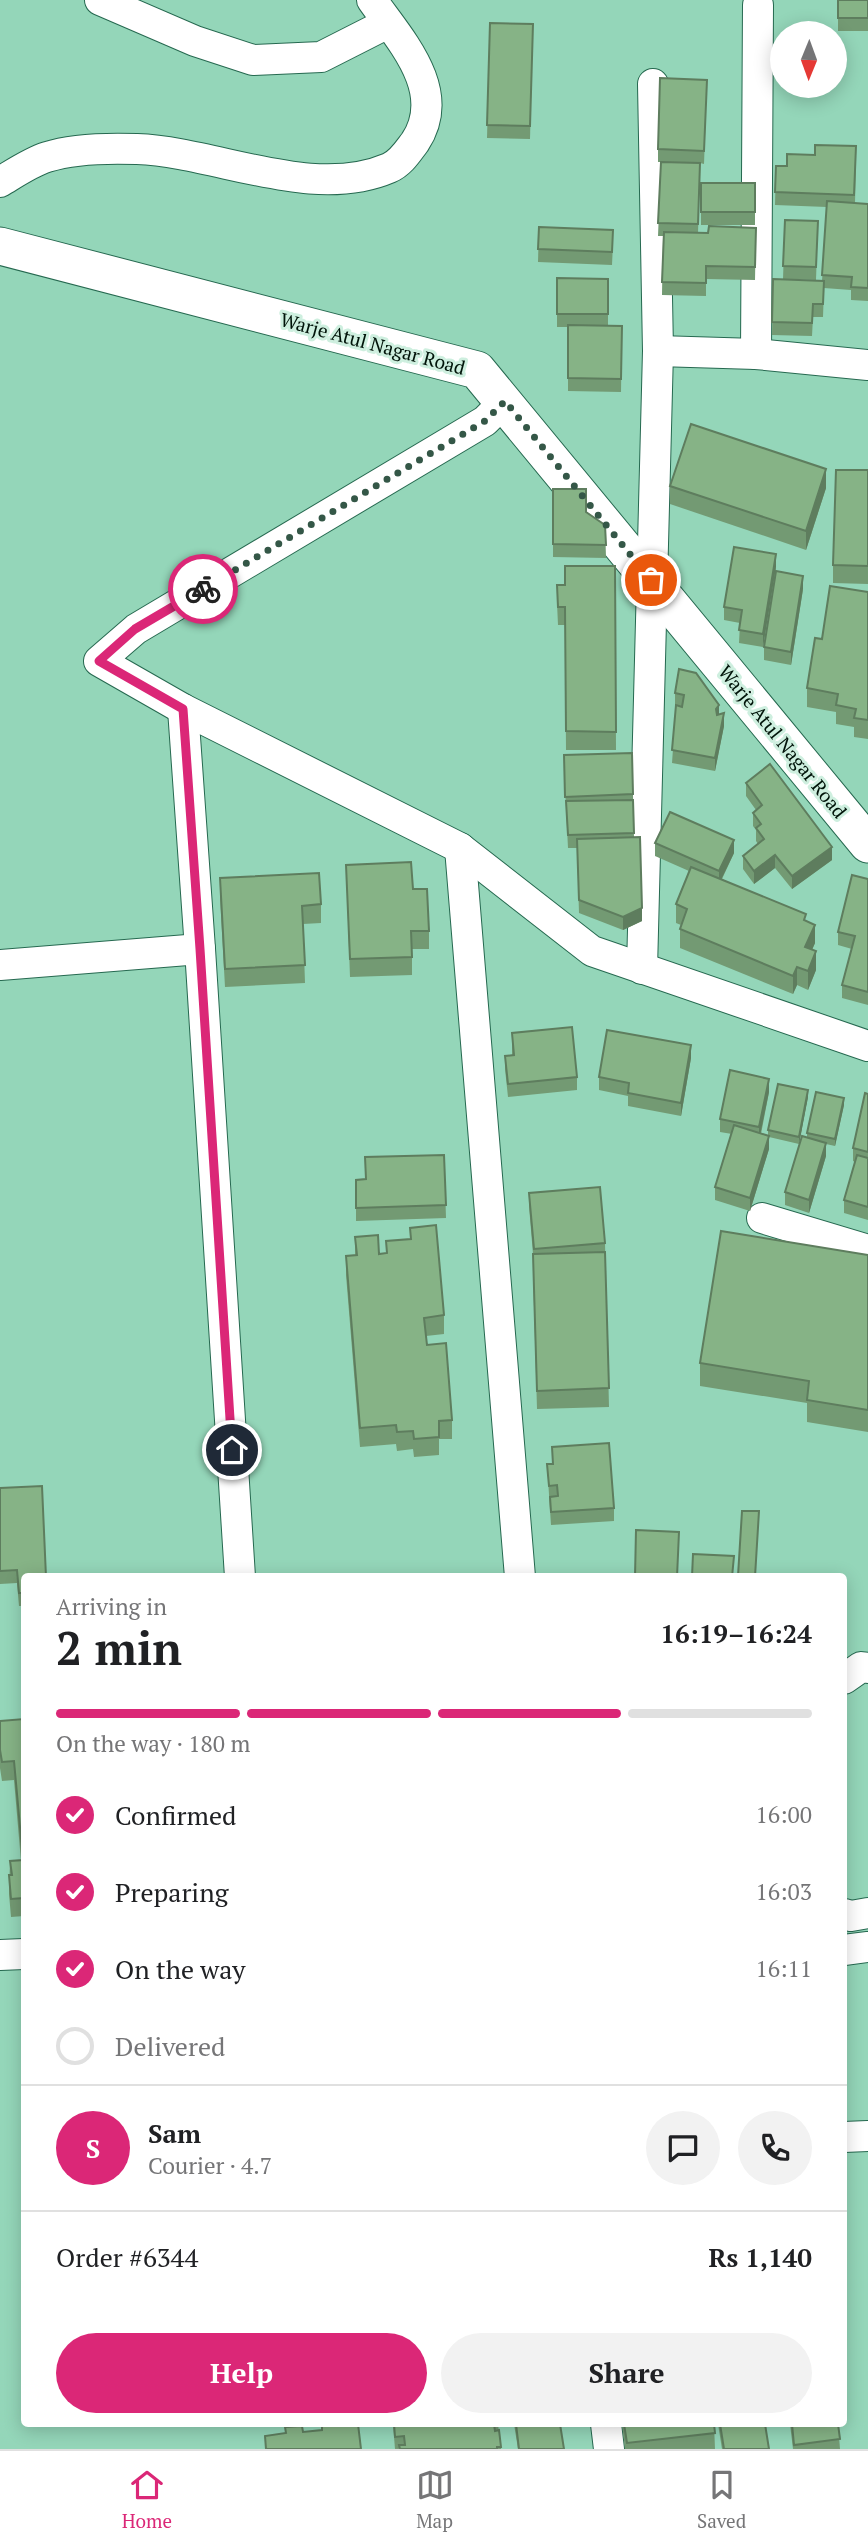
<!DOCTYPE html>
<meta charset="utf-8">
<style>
body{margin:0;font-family:"PT Serif",serif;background:#f2f2f2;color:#202124;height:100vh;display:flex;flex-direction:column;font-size:26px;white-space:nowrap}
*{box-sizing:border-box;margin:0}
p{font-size:23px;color:#757577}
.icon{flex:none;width:38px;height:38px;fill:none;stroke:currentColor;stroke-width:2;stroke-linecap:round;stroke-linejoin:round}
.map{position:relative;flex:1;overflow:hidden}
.details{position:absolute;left:21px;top:1573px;width:826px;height:854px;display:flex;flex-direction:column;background:#fff;border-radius:7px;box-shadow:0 4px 18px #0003}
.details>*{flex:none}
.needle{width:46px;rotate:181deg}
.fabs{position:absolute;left:770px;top:21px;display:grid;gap:14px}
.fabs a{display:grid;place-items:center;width:77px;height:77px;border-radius:50%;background:#fff;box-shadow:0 4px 18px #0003;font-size:35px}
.pin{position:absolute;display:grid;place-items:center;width:60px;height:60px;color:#fff;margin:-30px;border:4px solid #fff;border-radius:50%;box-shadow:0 2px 7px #0007}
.courier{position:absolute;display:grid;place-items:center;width:70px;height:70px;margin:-35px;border:5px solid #db2777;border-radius:50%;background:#fff;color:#222;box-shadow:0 2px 9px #0007}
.overview em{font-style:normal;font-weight:700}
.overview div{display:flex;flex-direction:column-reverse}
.overview{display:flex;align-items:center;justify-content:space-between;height:119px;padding:0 35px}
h1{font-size:46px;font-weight:700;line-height:52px}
.bar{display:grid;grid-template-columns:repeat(4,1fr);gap:10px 7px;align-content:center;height:84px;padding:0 35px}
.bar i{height:9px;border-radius:5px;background:#e0e0e0}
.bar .current{background:#db2777}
.bar p{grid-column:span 4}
.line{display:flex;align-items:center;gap:18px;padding:0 35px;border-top:2px solid #e0e0e0}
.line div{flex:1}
.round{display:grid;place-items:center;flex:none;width:74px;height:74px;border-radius:37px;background:#f2f2f2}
ol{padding:0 35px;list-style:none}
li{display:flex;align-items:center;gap:21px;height:77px}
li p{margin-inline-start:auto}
li .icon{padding:7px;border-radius:50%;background:#db2777;color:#fff;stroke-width:4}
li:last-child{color:#757577}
li i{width:38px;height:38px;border:4px solid #e0e0e0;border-radius:50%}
.cta{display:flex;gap:14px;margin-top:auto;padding:14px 35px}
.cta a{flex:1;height:80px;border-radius:42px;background:#db2777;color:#fff;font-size:28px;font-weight:700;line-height:80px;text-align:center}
.cta a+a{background:#f2f2f2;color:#202124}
.dock{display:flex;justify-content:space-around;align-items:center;height:98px;border-top:2px solid #e0e0e0;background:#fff;font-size:19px;color:#757577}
.dock a{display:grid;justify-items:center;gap:4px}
.dock .current{color:#db2777}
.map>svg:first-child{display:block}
</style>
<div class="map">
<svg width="868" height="2449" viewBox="0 0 868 2449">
<rect width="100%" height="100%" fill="#94d6b9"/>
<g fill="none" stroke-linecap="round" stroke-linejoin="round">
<defs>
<g id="minor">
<polyline points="100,0 195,41 253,60 321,57 388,23"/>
<path d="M0,182C15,173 31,162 47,157C75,148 109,148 137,149C217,152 312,201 389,168C401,163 408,151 415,142C449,91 400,40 372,0"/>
<polyline points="658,351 756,354 868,365"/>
<polyline points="756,354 758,5"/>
<polyline points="505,401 485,421 136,629 99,661 183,709 460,848 592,951 868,1046"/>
<polyline points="183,709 200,949 240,1577"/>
<polyline points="460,848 520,1577"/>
<polyline points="0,965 200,949"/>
<polyline points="642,969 658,351 653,84"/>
<polyline points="762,1218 868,1250"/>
<polyline points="844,1679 861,1667 868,1668"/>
<polyline points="844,1914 851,1916 868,1913"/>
<polyline points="844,1950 868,1947"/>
<polyline points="0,1955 24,1954"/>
<polyline points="844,2137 868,2136"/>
<polyline points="606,2424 609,2449"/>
</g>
<polyline id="tertiary" points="0,246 477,370 868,844"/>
</defs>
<use href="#minor" stroke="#266950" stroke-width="32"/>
<use href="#tertiary" stroke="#266950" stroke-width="39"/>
<use href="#minor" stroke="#fff" stroke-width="30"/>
<use href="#tertiary" stroke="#fff" stroke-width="37"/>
</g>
<g fill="#739a73">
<rect x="838" y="0" width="30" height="31"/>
<polygon points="490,23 533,24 530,139 487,138"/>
<polygon points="707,80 704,164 700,163 698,233 708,233 756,228 755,280 706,279 706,296 662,295 663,236 658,236 661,162 658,162 658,149"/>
<polygon points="856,159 855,203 868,204 868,301 851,300 851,290 824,288 823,317 813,317 812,336 772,335 773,279 822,281 827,207 775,205 776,166 787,166"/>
<rect x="701" y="183" width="54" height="42"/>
<polygon points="785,220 818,221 816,280 783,279"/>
<polygon points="539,227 613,243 612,265 538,262"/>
<polygon points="557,278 608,279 608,325 622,326 621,392 568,391 568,327 557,327"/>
<polygon points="868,470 868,584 833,583 833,565"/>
<polygon points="670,486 826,488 806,550 670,504"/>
<polygon points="553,489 605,525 606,558 553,557"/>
<polygon points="615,566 616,750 566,750 565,625 558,625 557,603 565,585"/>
<polygon points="776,567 763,647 739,643 740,623 724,620 724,607"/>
<polygon points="803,589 791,665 764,660 764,647"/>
<polygon points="868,592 868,739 854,737 854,727 836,724 836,712 807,707 807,688 822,639"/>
<polygon points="679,669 719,714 724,726 715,771 672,763 676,706 675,706 675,693"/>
<polygon points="632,753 634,837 642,921 623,930 579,913 577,848 568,848 564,768"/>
<polygon points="746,783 832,860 792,889 775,868 754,884 743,869 743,856 758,844 756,841 756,830 753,826 753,813 756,810 746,796"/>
<polygon points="655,843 734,853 722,879 806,921 815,943 812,950 816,970 808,990 797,985 793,994 680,948 680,929 681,925 676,923 676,904 689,871 655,856"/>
<polygon points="346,865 413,889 429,931 429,949 412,949 412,975 350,977"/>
<polygon points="220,878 321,904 321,923 303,924 305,983 225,987 220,897"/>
<polygon points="868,879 868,1005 842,998 842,985 852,949 838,945 838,932"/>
<polygon points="512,1033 577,1077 577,1090 508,1097 505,1069 505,1056 512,1055"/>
<polygon points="691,1058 681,1116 628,1106 628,1096 599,1090 599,1077"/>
<polygon points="769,1092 761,1134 768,1136 768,1130 808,1097 799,1144 769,1137 769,1149 750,1211 715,1200 715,1187 732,1134 720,1132 720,1119"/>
<polygon points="868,1094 868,1220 844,1213 844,1200 855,1162 853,1161 853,1148"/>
<polygon points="844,1105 835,1146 826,1144 826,1156 809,1213 785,1205 785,1192 807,1137 807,1133"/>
<polygon points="444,1155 446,1218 356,1221 356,1180 365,1179"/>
<polygon points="529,1193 605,1243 609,1407 537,1409 533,1273 533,1254 529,1206"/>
<polygon points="410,1228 444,1315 444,1334 426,1336 427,1345 452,1420 452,1439 439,1439 439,1455 414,1457 413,1449 397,1451 396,1444 360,1447 346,1275 346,1256 355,1256 355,1237 379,1254 386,1253 386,1241 410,1239"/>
<polygon points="868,1255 868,1432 807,1422 807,1403 700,1386 700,1363"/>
<polygon points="552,1447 614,1508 614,1521 551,1525 547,1464 552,1464"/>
<polygon points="0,1488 24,1577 24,1606 19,1606 17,1583 0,1584"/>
<polygon points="24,1719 24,1916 11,1917 9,1894 10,1861 21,1861 14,1780 2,1781 0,1768 0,1721"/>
<polygon points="393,2424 498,2424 501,2449 395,2449"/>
<polygon points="514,2424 560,2424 564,2449 518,2449"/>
<polygon points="622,2424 714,2424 715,2449 625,2449"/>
<polygon points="718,2424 765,2424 769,2449 722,2449"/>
<polygon points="790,2424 838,2424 840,2449 793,2449"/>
</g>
<g fill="#5e7d5e">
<polygon points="826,469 826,488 806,550 806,531"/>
<polygon points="776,554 776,567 763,647 763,634"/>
<polygon points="803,576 803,589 791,665 791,652"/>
<polygon points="719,705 719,718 716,722 716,709"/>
<polygon points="724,713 724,726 715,771 715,758"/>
<polygon points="734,840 734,853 719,884 719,871"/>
<polygon points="832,847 832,860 792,889 792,876"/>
<polygon points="775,855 775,868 754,884 754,871"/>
<polygon points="642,908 642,921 623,930 623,917"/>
<polygon points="815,925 815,943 805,965 805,947"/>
<polygon points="816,951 816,970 808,990 808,971"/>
<polygon points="797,967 797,985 793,994 793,976"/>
<polygon points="691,1045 691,1058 681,1116 681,1103"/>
<polygon points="769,1079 769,1092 759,1140 759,1127"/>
<polygon points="808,1090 808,1097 799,1144 799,1137"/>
<polygon points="844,1098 844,1105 835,1146 835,1139"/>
<polygon points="769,1136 769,1149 750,1211 750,1198"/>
<polygon points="826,1143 826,1156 809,1213 809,1200"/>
</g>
<g fill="#86b386" stroke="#5e7d5e" stroke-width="2">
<rect x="838" y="0" width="30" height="18"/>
<polygon points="490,23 533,24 530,126 487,125"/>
<polygon points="660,78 707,80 704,151 658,149"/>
<polygon points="815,145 856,146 854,195 775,192 776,166 787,166 787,154 815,155"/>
<polygon points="661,162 700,163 698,224 658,223"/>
<rect x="701" y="183" width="54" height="29"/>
<polygon points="827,201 868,204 868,288 851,287 852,277 822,275"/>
<polygon points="785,220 818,221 816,267 783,266"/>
<polygon points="709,226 756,228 755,267 706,266 706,283 662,282 664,232 708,233"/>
<polygon points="539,227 613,230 612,252 538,249"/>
<polygon points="557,278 608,279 608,314 557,314"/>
<polygon points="773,279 824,281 823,304 813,304 812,323 772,322"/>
<polygon points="568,325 622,326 621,379 568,378"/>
<polygon points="691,424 826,469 806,531 670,486"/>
<polygon points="836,470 868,470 868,566 833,565"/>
<polygon points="553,489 586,489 586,512 605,525 606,545 553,544"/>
<polygon points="734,547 776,554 763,634 739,630 742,610 724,607"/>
<polygon points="565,566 615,566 616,732 566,731 565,607 558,607 557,585 565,585"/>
<polygon points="776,571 803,576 791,652 764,647"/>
<polygon points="830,586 868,592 868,720 854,718 856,709 836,705 838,694 807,688 815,638 822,639"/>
<polygon points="679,669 696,673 719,705 716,709 717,715 724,713 715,758 672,750 676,705 682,707 684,695 675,693"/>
<polygon points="632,753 633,794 565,797 564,755"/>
<polygon points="770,764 832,847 792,876 775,855 754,871 743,856 764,839 756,828 761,824 753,813 762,805 746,783"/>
<polygon points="633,800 634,833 568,835 566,801"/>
<polygon points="670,812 734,840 719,871 655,843"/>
<polygon points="640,837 642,908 623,917 579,900 577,839"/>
<polygon points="411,862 413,889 427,889 429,931 411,931 412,957 350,959 346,865"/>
<polygon points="691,867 806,914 804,920 815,925 805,947 816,951 808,971 797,967 793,976 680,929 687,909 676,904"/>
<polygon points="319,873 321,904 302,906 305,965 225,969 220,878"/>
<polygon points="852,875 868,879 868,992 842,985 855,936 838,932"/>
<polygon points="572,1027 577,1077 508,1084 505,1056 514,1055 512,1033"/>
<polygon points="607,1030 691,1045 681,1103 628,1093 629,1083 599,1077"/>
<polygon points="730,1070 769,1079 759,1127 720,1119"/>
<polygon points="778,1084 808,1090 799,1137 768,1130"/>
<polygon points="816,1092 844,1098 835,1139 807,1133"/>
<polygon points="865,1093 868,1094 868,1152 853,1148"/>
<polygon points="734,1125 769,1136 750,1198 715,1187"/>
<polygon points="802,1136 826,1143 809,1200 785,1192"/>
<polygon points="444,1155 446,1205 356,1208 356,1180 366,1179 365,1157"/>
<polygon points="857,1155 868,1158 868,1207 844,1200"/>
<polygon points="600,1187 605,1243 534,1249 529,1193"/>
<polygon points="436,1225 444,1315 424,1318 427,1345 446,1343 452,1420 439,1421 439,1437 414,1439 413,1431 397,1432 396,1425 360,1428 346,1256 357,1255 355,1237 378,1235 379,1254 387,1253 386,1241 411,1239 410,1228"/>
<polygon points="721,1231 868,1255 868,1410 807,1400 809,1381 700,1363"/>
<polygon points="605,1252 609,1388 537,1391 533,1254"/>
<polygon points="609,1443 614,1508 551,1512 550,1497 558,1496 557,1485 549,1486 547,1464 553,1464 552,1447"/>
<polygon points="42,1486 46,1577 24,1577 24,1593 19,1593 17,1570 0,1571 0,1488"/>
<polygon points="742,1511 759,1511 755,1577 738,1576"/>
<polygon points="636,1530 679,1532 677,1577 635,1577"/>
<polygon points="693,1554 734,1556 732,1577 692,1577"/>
<polygon points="24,1719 24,1898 11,1899 9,1875 12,1875 10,1861 23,1860 14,1761 2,1762 0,1750 0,1721"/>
<polygon points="335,2424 358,2424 361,2449 266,2449 265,2436 286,2433 285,2427 302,2426 303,2432 322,2430 322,2425"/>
<polygon points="394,2424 494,2424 495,2431 499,2430 501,2447 497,2447 497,2449 400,2449 399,2445 405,2445 404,2436 395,2437"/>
<polygon points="516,2424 560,2424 564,2449 519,2449"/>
<polygon points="624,2424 714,2424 715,2433 627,2443"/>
<polygon points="720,2424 765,2424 769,2449 724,2449"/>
<polygon points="792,2424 838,2424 840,2439 794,2445"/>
</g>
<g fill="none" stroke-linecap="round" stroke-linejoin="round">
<polyline stroke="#345747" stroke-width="7" stroke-dasharray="0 12.6" points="203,589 485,421 505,401 651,580"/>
<polyline stroke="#db2777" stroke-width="9" points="203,589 135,629 99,661 183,709 200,949 232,1450"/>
</g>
<g text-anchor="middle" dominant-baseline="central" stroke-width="6" stroke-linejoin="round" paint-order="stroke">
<g font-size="19" fill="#001309" stroke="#ceefdf">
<text transform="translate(373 343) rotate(15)">Warje Atul Nagar Road</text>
<text transform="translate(783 741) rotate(51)">Warje Atul Nagar Road</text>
</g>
</g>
</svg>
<div class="fabs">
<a><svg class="needle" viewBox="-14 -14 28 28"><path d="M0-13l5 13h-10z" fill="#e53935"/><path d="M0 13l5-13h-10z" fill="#757577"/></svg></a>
</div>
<div class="pin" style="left:651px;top:580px;background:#ea580c"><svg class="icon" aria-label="bag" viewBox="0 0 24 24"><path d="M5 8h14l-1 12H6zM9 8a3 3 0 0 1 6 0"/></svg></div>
<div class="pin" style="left:232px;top:1450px;background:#1f2937"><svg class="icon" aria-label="home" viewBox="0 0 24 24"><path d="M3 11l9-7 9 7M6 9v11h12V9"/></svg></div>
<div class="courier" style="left:203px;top:589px"><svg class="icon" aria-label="bike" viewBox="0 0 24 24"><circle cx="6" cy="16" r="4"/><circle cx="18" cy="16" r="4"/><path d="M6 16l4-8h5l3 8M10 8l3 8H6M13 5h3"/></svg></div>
<section class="details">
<div class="overview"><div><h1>2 min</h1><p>Arriving in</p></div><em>16:19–16:24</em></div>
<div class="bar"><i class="current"></i><i class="current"></i><i class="current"></i><i></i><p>On the way · 180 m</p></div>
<ol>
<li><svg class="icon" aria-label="check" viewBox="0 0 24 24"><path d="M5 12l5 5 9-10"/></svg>Confirmed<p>16:00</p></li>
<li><svg class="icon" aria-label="check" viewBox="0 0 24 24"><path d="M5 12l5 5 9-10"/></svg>Preparing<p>16:03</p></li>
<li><svg class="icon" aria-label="check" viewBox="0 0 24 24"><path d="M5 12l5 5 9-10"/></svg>On the way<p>16:11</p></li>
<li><i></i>Delivered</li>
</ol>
<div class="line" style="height:126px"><b class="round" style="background:#db2777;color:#fff">S</b><div><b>Sam</b><p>Courier · 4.7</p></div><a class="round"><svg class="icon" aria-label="chat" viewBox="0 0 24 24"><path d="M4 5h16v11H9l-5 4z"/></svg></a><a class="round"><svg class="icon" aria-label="phone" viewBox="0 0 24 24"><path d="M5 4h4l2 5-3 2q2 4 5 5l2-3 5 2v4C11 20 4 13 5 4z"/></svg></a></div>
<div class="line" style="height:91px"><div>Order #6344</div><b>Rs 1,140</b></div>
<div class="cta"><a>Help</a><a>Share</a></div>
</section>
</div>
<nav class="dock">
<a class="current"><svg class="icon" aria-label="home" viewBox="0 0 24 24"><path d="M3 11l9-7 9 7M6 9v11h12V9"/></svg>Home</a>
<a><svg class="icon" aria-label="map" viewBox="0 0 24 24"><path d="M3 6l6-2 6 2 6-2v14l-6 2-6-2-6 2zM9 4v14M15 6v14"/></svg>Map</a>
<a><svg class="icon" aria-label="saved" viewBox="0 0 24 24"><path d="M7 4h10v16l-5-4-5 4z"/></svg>Saved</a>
</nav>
